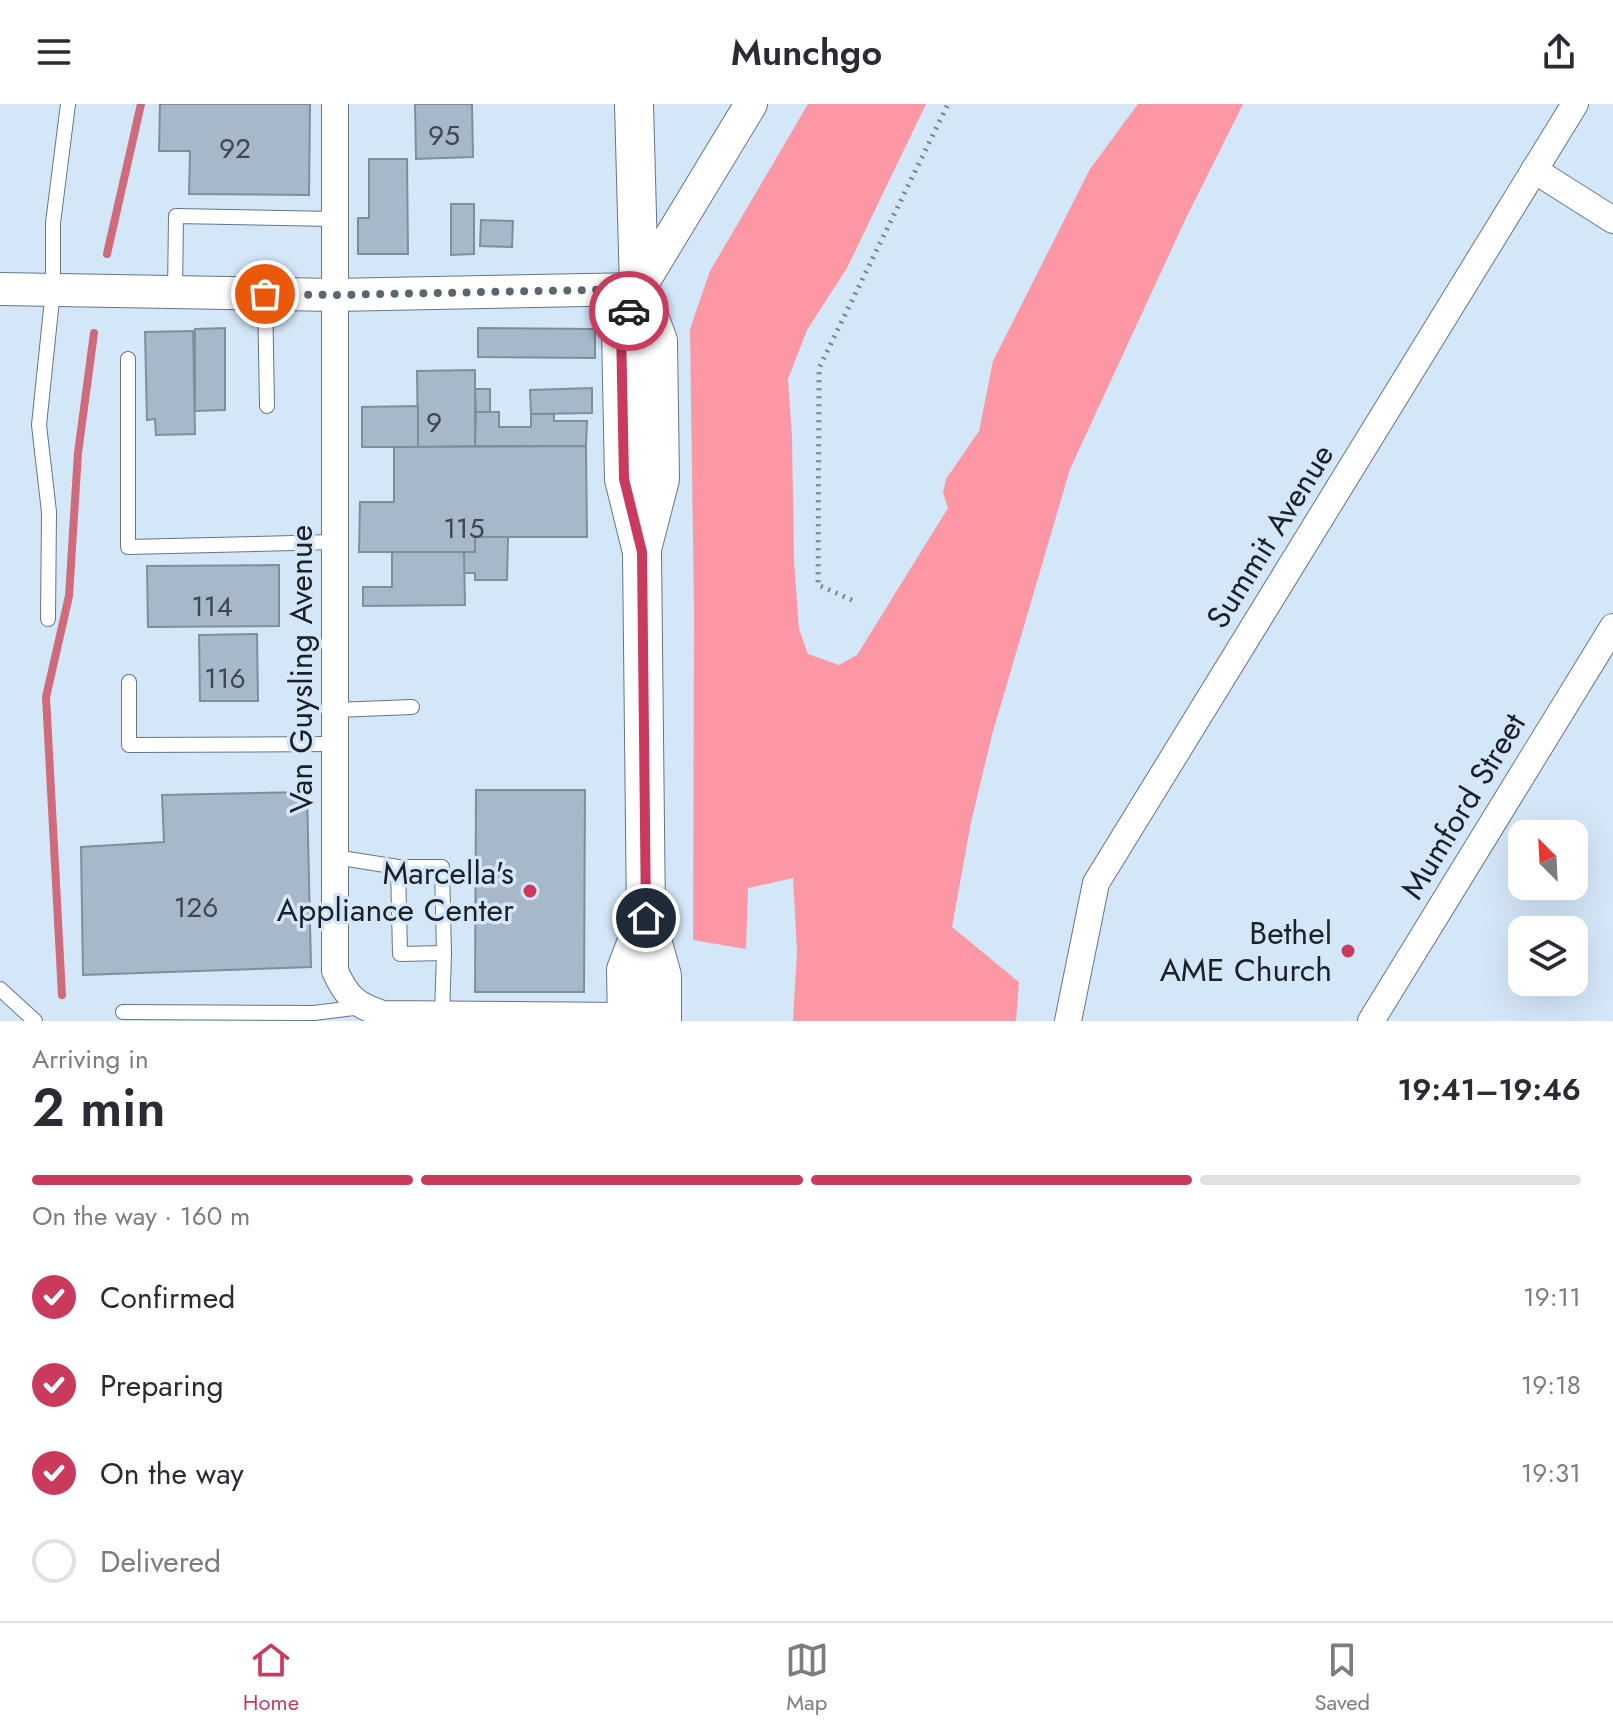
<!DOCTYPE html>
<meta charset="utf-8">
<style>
body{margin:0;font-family:Jost,sans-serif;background:#f7f7f7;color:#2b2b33;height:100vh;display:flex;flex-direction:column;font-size:30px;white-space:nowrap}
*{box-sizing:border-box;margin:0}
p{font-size:26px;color:#7c7c81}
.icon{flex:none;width:44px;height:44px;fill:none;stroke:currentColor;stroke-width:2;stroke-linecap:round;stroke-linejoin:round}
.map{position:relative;height:917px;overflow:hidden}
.drawer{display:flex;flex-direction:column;background:#fff;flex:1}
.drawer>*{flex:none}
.needle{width:52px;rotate:336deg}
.buttons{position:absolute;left:1508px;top:716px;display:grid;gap:16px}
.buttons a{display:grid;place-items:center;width:80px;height:80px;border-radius:16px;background:#fff;box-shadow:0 8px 32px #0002;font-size:40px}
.pin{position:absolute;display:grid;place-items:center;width:68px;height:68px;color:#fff;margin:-34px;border:4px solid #fff;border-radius:50%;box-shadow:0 2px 8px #0007}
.courier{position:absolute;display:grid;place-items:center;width:80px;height:80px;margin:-40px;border:6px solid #c93a5d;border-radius:50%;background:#fff;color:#222;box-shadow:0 2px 10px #0007}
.head em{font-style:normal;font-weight:600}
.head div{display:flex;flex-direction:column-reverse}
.head{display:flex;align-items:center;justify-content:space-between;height:136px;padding:0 32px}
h1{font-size:52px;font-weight:600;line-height:60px}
.bar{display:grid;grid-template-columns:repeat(4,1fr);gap:12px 8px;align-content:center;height:96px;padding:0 32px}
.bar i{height:10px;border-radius:6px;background:#e1e1e2}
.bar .selected{background:#c93a5d}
.bar p{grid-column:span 4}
ol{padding:0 32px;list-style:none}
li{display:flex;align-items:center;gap:24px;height:88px}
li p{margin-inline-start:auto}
li .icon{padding:8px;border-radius:50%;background:#c93a5d;color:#fff;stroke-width:4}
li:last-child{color:#7c7c81}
li i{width:44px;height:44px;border:4px solid #e1e1e2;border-radius:50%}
header{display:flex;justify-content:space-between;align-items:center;height:104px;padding:0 32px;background:#fff;font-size:36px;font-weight:600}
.tabs{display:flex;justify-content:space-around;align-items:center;height:112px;border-top:2px solid #e1e1e2;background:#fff;font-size:22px;color:#7c7c81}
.tabs a{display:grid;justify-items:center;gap:4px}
.tabs .selected{color:#c93a5d}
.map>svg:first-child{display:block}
</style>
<header><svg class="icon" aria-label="menu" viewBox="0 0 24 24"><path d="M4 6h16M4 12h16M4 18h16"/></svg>Munchgo<svg class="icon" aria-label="share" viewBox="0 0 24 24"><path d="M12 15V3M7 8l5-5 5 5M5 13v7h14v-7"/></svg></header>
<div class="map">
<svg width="1613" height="917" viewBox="0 0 1613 917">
<rect width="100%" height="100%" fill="#d4e7f9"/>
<polygon fill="#fc98a6" points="808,0 926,0 847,164 807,226 788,275 792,333 794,456 799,525 808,550 839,561 857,551 948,404 943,389 946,375 979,327 993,257 1090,65 1138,0 1243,0 1186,114 1070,365 992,631 971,718 952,823 1019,878 1016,917 793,917 797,847 793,774 748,784 746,845 693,836 694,510 690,225 710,167"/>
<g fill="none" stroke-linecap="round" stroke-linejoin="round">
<g stroke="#cf6b7b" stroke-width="8">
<polyline points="107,150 141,0"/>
<polyline points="62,891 46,593 69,492 78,349 94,229"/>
</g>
</g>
<g fill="#a6b8ca" stroke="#7d8f9f" stroke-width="2">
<polygon points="160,0 310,0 309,91 189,90 190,47 159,47"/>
<polygon points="415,0 472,0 473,53 416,55"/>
<polygon points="369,55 407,55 408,150 358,150 358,114 369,114"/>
<polygon points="451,100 474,100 474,150 451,151"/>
<polygon points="481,116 513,117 512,143 480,142"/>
<polygon points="225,224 225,306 195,307 195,225"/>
<polygon points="478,224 595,225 595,254 478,253"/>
<polygon points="193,227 195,330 156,331 155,315 147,316 145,228"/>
<polygon points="475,266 475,342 418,343 417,267"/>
<polygon points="592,284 592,309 531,310 530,286"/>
<polygon points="475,285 490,285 490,308 476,308"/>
<polygon points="418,302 418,343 362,343 362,303"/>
<polygon points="476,308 499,308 499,323 531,323 531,310 554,310 554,317 587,317 586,342 475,342"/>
<polygon points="586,342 587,433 475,433 475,448 359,448 360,398 394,398 394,343"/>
<polygon points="475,433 508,433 507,476 475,476 475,469 464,469 464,448 475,448"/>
<polygon points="392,448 464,448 465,501 363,502 363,483 392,483"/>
<polygon points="279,461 279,522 148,523 147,462"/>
<polygon points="257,530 258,597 200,597 199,531"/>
<polygon points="476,686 585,686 584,888 475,888"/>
<polygon points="307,688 311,863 83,871 81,743 164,738 162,691"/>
</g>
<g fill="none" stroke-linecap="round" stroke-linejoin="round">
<defs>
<g id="service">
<polyline points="175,188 176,112 334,115"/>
<polyline points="265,190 267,302"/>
<polyline points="128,255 128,443 334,438"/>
<polyline points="48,515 49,408 39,321 53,186 53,119 68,0"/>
<polyline points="129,578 129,641 335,640"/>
<polyline points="335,606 412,603"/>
<polyline points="335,753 398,763 400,850 444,849 442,911"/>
<polyline points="398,763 442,763 444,849"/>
<polyline points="0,885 35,917"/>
<polyline points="123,908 314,909 362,903"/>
</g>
<g id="minor">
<path d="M335,0V867C347,894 356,901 383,910L626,912"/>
<polyline points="1534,66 1613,116"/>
<polyline points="1068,917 1096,779 1575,0"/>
<polyline points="1371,917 1613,523"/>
</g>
<polyline id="tertiary" points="0,185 334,191 639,185 751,0"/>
<g id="secondary">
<polyline points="634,0 639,185 658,237 660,375 643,441"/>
<polyline points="639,185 621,224 624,375 642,448 646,814 662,872 662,917"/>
<polyline points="627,917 626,866 646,814"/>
</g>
</defs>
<use href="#service" stroke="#657686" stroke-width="16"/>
<use href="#minor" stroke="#657686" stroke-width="28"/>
<use href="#tertiary" stroke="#657686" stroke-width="34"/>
<use href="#secondary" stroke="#657686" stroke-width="40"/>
<polyline stroke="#778490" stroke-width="5" stroke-dasharray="2 6" stroke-linecap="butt" points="852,496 818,481 819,264 948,0"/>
<use href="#service" stroke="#fff" stroke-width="14"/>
<use href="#minor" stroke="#fff" stroke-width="26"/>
<use href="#tertiary" stroke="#fff" stroke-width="32"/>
<use href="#secondary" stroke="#fff" stroke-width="38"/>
</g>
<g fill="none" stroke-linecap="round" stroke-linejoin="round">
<polyline stroke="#5b6670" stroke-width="8" stroke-dasharray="0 14.4" points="265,190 334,191 639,185 629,207"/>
<polyline stroke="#c93a5d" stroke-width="10" points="629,207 621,224 624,375 642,448 646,814"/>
</g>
<g fill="#c93a5d" stroke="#d4e7f9" stroke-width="3">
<circle cx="530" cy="787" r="8"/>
<circle cx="1348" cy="847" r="8"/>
</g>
<g text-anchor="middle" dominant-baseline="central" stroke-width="7" stroke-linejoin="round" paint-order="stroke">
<g font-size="28" fill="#3d4750">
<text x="444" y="31">95</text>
<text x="235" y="44">92</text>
<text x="434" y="318">9</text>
<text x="464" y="424">115</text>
<text x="212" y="502">114</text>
<text x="225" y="574">116</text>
<text x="196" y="803">126</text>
</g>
<g font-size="32" fill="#1a2127" stroke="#d4e7f9">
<text transform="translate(1270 432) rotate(-58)">Summit Avenue</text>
<text transform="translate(301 565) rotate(-90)">Van Guysling Avenue</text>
<text transform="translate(1463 702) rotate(-59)">Mumford Street</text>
</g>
<g font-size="32" fill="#1a2127" stroke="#d4e7f9" text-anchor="end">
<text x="514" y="769">Marcella's<tspan x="514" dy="37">Appliance Center</tspan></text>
<text x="1332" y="829">Bethel<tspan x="1332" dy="37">AME Church</tspan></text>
</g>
</g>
</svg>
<div class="buttons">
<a><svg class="needle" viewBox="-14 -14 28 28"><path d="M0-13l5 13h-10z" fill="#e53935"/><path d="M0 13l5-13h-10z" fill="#7c7c81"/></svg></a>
<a><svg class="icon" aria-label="layers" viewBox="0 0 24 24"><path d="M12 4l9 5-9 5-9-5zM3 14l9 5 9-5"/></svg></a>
</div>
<div class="pin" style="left:265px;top:190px;background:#ea580c"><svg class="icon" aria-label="bag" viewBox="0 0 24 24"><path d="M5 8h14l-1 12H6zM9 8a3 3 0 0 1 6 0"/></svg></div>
<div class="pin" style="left:646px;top:814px;background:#1f2937"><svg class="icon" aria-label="home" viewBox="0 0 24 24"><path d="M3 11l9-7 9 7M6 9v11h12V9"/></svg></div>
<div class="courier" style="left:629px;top:207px"><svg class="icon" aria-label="car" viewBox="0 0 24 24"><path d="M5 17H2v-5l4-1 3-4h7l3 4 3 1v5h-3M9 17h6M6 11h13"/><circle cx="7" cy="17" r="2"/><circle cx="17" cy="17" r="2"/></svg></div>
</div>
<section class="drawer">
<div class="head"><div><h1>2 min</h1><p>Arriving in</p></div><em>19:41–19:46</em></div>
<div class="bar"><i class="selected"></i><i class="selected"></i><i class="selected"></i><i></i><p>On the way · 160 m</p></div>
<ol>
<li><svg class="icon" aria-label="check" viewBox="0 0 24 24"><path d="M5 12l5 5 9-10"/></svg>Confirmed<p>19:11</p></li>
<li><svg class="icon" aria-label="check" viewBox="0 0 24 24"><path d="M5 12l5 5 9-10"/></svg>Preparing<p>19:18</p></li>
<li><svg class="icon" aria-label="check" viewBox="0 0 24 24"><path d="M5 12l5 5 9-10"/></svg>On the way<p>19:31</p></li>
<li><i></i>Delivered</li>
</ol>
</section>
<nav class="tabs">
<a class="selected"><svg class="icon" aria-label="home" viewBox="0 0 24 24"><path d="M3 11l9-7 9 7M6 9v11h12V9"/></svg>Home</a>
<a><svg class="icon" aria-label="map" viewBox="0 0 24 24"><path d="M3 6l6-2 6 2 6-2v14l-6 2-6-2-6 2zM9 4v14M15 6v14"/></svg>Map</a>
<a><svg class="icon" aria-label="saved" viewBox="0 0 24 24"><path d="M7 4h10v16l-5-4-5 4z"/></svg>Saved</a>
</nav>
